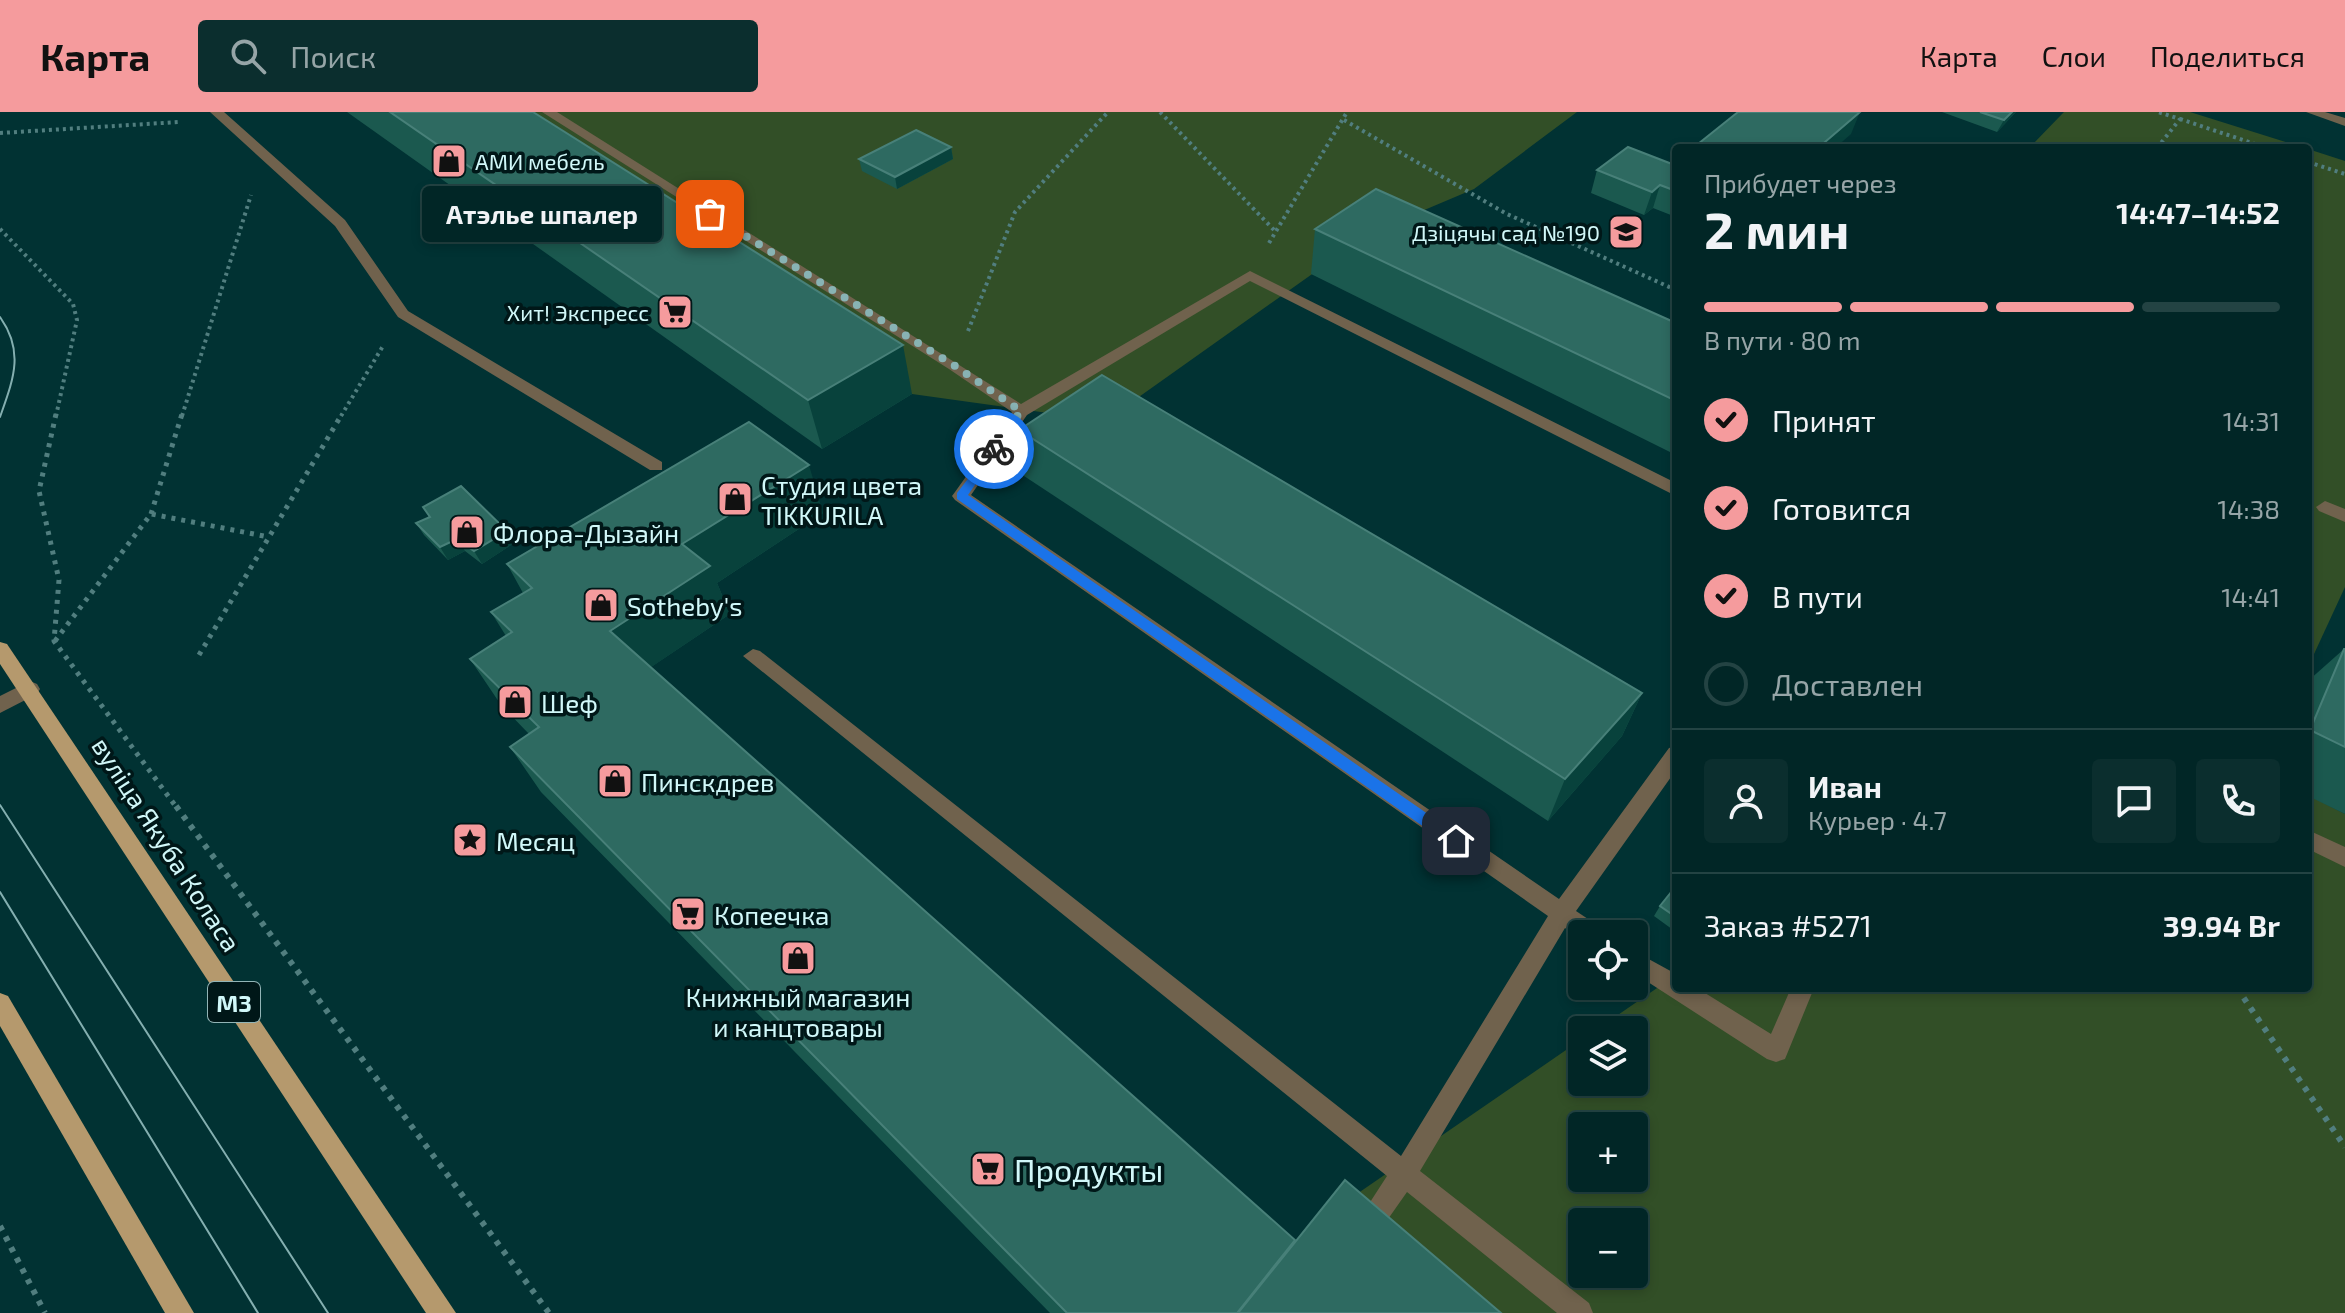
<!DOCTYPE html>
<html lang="ru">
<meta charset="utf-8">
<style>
body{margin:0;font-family:"Exo 2",sans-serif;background:#0b2e2e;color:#f1f3f6;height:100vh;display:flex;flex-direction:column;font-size:30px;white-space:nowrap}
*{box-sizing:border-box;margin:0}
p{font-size:26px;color:#96a5a7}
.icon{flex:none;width:44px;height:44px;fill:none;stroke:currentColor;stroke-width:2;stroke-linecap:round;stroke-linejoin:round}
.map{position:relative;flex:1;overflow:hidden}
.drawer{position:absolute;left:1672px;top:32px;width:640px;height:848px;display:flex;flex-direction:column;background:#012626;border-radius:8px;box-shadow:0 4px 12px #0003,0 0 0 2px #234343}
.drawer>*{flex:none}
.tools{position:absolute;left:1568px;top:808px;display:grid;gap:16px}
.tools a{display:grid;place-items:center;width:80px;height:80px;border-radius:8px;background:#012626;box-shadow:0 4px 12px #0003,0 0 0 2px #234343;font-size:40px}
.pin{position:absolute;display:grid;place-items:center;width:68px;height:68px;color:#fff;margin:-34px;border-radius:16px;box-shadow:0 4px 12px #0006}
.courier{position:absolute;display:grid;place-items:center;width:80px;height:80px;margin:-40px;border:6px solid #1a73e8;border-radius:50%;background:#fff;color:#222;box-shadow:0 2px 10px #0007}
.bubble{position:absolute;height:56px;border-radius:8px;background:#012626;box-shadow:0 4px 12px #0003,0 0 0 2px #234343;font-size:26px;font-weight:700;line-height:56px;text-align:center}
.head em{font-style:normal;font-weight:700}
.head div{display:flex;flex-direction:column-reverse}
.head{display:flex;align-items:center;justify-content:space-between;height:136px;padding:0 32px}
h1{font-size:52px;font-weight:700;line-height:60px}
.bar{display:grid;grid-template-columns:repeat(4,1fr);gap:12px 8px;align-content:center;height:96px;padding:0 32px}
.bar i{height:10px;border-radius:6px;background:#234343}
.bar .on{background:#f59b9d}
.bar p{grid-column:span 4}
.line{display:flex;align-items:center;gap:20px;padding:0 32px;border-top:2px solid #234343}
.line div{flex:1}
.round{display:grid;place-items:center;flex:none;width:84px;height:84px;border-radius:8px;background:#0b2e2e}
ol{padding:0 32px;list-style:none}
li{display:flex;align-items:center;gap:24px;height:88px}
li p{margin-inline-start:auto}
li .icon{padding:8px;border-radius:50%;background:#f59b9d;color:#111;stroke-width:4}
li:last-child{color:#96a5a7}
li i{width:44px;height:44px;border:4px solid #234343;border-radius:50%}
header{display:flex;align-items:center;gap:48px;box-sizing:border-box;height:112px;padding:0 40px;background:#f59b9d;color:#111}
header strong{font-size:38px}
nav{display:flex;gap:44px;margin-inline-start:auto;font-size:28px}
.search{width:560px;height:72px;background:#0b2e2e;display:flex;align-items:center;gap:20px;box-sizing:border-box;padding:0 28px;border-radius:8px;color:#96a5a7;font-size:30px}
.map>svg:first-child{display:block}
</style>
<header>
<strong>Карта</strong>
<div class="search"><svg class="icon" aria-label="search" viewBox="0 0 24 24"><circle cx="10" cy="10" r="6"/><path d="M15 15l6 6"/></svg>Поиск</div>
<nav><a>Карта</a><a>Слои</a><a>Поделиться</a></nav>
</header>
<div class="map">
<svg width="2345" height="1201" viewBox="0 0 2345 1201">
<rect width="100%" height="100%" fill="#013233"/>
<g fill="#324f27" fill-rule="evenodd">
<polygon points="471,0 1577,0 1474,77 1370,121 1105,309 912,282"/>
<polygon points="2064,0 2190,0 2305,36 2029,36"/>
<polygon points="2308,37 2345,49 2345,475 2308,555"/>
<path d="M2308,683L2345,702V1201H1456L1335,1097L1582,927V970H1634V918H1596L1676,863V876H2308ZM1582,1014H1634V1066H1582ZM1582,1110H1634V1162H1582Z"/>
</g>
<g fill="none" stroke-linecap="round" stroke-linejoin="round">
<g stroke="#517e7f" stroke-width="4" stroke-dasharray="3 4" stroke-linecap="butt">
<polyline points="1160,0 1275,119"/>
<polyline points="2180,7 2267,36"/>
<polyline points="1344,8 1507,102 1676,178"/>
<polyline points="0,21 179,10"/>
<polyline points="2157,36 2180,7 2158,0"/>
<polyline points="2308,50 2345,62"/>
<polyline points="0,117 73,192 77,208 56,304"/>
<polyline points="1269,131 1347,0"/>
<polyline points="968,219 1015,100 1108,0"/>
<polyline points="182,304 251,83"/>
<polyline points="341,304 383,234"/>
</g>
<g stroke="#517e7f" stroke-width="5" stroke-dasharray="4 6" stroke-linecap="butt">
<polyline points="56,302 39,379 59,468 54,529 177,696"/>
<polyline points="151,402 182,302"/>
<polyline points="55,529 151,402 269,425"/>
<polyline points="199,543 342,302"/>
</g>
<g stroke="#517e7f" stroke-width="6" stroke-dasharray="5 7" stroke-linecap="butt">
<polyline points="176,694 549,1201"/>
<polyline points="2237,876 2345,1035"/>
<polyline points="0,1114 45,1201"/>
</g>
<g fill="#70624d" fill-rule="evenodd">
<polygon points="210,0 224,0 345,108 408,199 662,350 662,358 650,358 398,205 335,114"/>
<polygon points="542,0 557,0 1021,292 1250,159 1676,371 1676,384 1250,169 1027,303 971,383 1559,787 1669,636 1676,634 1676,658 1576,799 1600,815 1603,822 1582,822 1582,828 1565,816 1420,1059 1589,1191 1593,1201 1557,1201 1407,1080 1374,1127 1365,1131 1356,1127 1352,1118 1387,1064 743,544 753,537 760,539 1401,1044 1548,804 955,388 952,384 955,380 1012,300 949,257"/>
<polygon points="2306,0 2325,0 2345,6 2345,14"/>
<polygon points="2325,389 2345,397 2345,410 2319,399 2316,395"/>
<polygon points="2308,718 2345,735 2345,755 2308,737"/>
<polygon points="1634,839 1676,862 1676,876 1697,876 1771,922 1791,876 1809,876 1812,881 1785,947 1776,950 1767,947 1634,861"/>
</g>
<polygon fill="#70624d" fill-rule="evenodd" points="30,569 37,572 40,577 37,582 0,601 0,584"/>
<g fill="#b5996d" fill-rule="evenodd">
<polygon points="0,530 7,532 456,1201 426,1201 0,552"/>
<polygon points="0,881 8,884 194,1201 165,1201 0,914"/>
</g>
<g stroke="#84afb0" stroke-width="2">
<path d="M0,205C25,240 13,268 0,305"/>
<polyline points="0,693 328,1201"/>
<polyline points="0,780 258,1201"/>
</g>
</g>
<g fill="#1b594f">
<polygon points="347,0 533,0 912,282 822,337"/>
<polygon points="1942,0 2016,0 1997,20"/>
<polygon points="951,35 953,47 897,77 862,59 859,47"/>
<polygon points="1676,49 1676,105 1653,96 1644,103 1591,81 1597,58 1672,52"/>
<polygon points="1315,117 1676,211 1676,343 1311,162"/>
<polygon points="1019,318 1642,581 1622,624 1548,709 1024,364"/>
<polygon points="423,395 514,431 482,452 465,439 448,448 424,423 416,411 429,405"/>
<polygon points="823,401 717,471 730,502 651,555 1295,1128 1294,1131 1501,1201 1050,1201 541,680 510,635 529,622 501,593 470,547 506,524 491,500 523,481 507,452"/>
<polygon points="2344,537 2345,537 2345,702 2308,684 2308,569"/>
<polygon points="1676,774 1676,820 1654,804 1660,794"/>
</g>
<g fill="#08423c">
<polygon points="1860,0 1851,22 1835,36 1818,36"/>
<polygon points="2012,0 2016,0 1997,20 2004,8"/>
<polygon points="951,35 953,47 897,77 895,65"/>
<polygon points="1660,73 1653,96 1644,103 1652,80"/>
<polygon points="903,233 912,282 822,337 808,288"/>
<polygon points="809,353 823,401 717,471 730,502 635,566 610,519 682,432"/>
<polygon points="507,419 514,431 482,452 474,439"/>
<polygon points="457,427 465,439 448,448 440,435"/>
<polygon points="1642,581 1622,624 1548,709 1565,667"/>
</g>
<g fill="#2e6a61" stroke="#488079" stroke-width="2">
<polygon points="390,0 533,0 903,233 808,288"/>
<polygon points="1738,0 1860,0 1818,36 1693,36"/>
<polygon points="1980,0 2012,0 2004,8"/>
<polygon points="916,18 951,35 895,65 859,47"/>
<polygon points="1628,35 1672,52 1676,49 1676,79 1660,73 1652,80 1597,58"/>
<polygon points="1376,77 1676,211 1676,289 1315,117"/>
<polygon points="1102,263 1642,581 1565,667 1019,318"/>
<polygon points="749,310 809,353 682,432 710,454 610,519 1295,1128 1237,1201 1067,1201 510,635 539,615 470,547 512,520 491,500 532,476 507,452"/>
<polygon points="461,374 507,419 474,439 457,427 440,435 416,411 430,405 423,395"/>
<polygon points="2344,537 2345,537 2345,635 2310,618"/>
<polygon points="1676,774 1676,805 1660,794"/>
<polygon points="1345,1068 1501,1201 1238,1201"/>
</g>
<polygon fill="#1a73e8" points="994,333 1000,337 968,383 1461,725 1461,734 1451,734 957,387 957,381"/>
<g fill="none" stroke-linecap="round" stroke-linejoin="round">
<polyline stroke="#88b3b4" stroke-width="8" stroke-dasharray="0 14.4" points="710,102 955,254 1021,299 994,337"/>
</g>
<defs>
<symbol id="shop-square" viewBox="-11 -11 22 22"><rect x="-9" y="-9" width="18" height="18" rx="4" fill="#f59b9d" stroke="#001718"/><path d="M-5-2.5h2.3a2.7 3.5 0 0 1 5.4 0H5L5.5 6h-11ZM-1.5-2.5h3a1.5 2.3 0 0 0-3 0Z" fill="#111"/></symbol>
<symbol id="school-square" viewBox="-11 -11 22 22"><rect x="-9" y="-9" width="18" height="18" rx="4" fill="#f59b9d" stroke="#001718"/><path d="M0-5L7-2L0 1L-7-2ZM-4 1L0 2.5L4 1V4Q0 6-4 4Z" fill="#111"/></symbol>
<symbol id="supermarket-square" viewBox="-11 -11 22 22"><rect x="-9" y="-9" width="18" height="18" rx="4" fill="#f59b9d" stroke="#001718"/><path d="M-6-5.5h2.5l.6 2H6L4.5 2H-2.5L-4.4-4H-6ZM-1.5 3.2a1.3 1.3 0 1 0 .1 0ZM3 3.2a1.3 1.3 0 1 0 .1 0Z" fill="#111"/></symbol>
<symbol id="sight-square" viewBox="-11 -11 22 22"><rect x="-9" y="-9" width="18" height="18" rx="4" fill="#f59b9d" stroke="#001718"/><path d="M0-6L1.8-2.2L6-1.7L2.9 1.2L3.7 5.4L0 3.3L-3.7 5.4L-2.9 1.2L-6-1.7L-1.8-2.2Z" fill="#111"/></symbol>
</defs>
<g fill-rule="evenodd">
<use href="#shop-square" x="429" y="29" width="40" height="40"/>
<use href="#school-square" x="1606" y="100" width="40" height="40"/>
<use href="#supermarket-square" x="655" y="180" width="40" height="40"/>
<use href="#shop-square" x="715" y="367" width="40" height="40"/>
<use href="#shop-square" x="447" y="400" width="40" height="40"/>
<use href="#shop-square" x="581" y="473" width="40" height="40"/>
<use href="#shop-square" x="495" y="570" width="40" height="40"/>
<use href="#shop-square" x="595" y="649" width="40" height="40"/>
<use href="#sight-square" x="450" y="708" width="40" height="40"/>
<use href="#supermarket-square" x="668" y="782" width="40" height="40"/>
<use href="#shop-square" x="778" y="826" width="40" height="40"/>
<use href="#supermarket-square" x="968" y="1037" width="40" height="40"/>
</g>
<g text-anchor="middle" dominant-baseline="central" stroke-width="7" stroke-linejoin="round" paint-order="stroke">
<g font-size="22" fill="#d1f8f9" stroke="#001718" text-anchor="end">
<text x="475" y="49" text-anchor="start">АМИ мебель</text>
<text x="1600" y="120">Дзіцячы сад №190</text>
<text x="649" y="200">Хит! Экспресс</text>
</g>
<rect fill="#001718" stroke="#92b4b6" stroke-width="2" x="208" y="870" width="52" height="40" rx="6"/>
<g font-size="24" font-weight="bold" fill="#d1f8f9">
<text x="234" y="890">М3</text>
</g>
<g font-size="26" fill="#d1f8f9" stroke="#001718" text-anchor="start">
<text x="761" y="372">Студия цвета<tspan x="761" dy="30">TIKKURILA</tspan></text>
<text x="493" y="420">Флора-Дызайн</text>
<text x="627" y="493">Sotheby's</text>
<text x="541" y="590">Шеф</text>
<text x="641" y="669">Пинскдрев</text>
<text x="496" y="728">Месяц</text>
<text x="714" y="802">Копеечка</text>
<text x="798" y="884" text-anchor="middle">Книжный магазин<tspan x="798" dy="30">и канцтовары</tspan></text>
</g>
<g font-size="26" fill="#d1f8f9" stroke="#001718">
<text transform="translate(167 732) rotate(57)">вуліца Якуба Коласа</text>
</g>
<g font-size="32" fill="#d1f8f9" stroke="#001718" text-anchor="start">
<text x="1014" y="1057">Продукты</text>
</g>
</g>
</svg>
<div class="tools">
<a><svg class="icon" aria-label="locate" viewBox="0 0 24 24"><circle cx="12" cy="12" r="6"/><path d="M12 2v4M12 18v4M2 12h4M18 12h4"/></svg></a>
<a><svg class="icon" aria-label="layers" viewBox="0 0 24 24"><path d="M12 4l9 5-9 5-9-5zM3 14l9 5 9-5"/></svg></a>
<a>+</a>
<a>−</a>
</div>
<div class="pin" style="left:710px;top:102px;background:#ea580c"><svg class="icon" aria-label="bag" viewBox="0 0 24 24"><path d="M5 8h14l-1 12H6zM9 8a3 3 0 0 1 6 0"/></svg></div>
<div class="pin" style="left:1456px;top:729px;background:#1f2937"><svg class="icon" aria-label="home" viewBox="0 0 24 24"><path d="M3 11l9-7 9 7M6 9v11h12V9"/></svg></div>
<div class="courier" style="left:994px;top:337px"><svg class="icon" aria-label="bike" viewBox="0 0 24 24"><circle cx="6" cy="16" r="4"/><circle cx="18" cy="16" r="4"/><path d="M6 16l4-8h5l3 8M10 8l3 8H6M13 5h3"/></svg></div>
<div class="bubble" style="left:422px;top:74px;width:240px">Атэлье шпалер</div>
<section class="drawer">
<div class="head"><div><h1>2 мин</h1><p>Прибудет через</p></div><em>14:47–14:52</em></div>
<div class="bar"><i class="on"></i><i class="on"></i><i class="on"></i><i></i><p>В пути · 80 m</p></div>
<ol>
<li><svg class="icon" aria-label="check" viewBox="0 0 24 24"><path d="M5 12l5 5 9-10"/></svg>Принят<p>14:31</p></li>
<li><svg class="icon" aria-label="check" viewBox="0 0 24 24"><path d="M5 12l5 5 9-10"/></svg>Готовится<p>14:38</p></li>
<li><svg class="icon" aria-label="check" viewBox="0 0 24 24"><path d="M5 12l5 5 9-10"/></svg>В пути<p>14:41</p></li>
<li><i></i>Доставлен</li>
</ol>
<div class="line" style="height:144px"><a class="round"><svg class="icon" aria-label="person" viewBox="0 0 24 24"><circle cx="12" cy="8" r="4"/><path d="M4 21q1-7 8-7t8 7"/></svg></a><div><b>Иван</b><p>Курьер · 4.7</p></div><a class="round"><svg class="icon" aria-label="chat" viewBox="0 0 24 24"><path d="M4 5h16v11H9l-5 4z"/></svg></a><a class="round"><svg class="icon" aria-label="phone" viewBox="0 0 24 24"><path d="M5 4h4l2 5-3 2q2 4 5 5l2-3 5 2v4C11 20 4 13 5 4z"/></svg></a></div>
<div class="line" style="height:104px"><div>Заказ #5271</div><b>39.94 Br</b></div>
</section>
</div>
